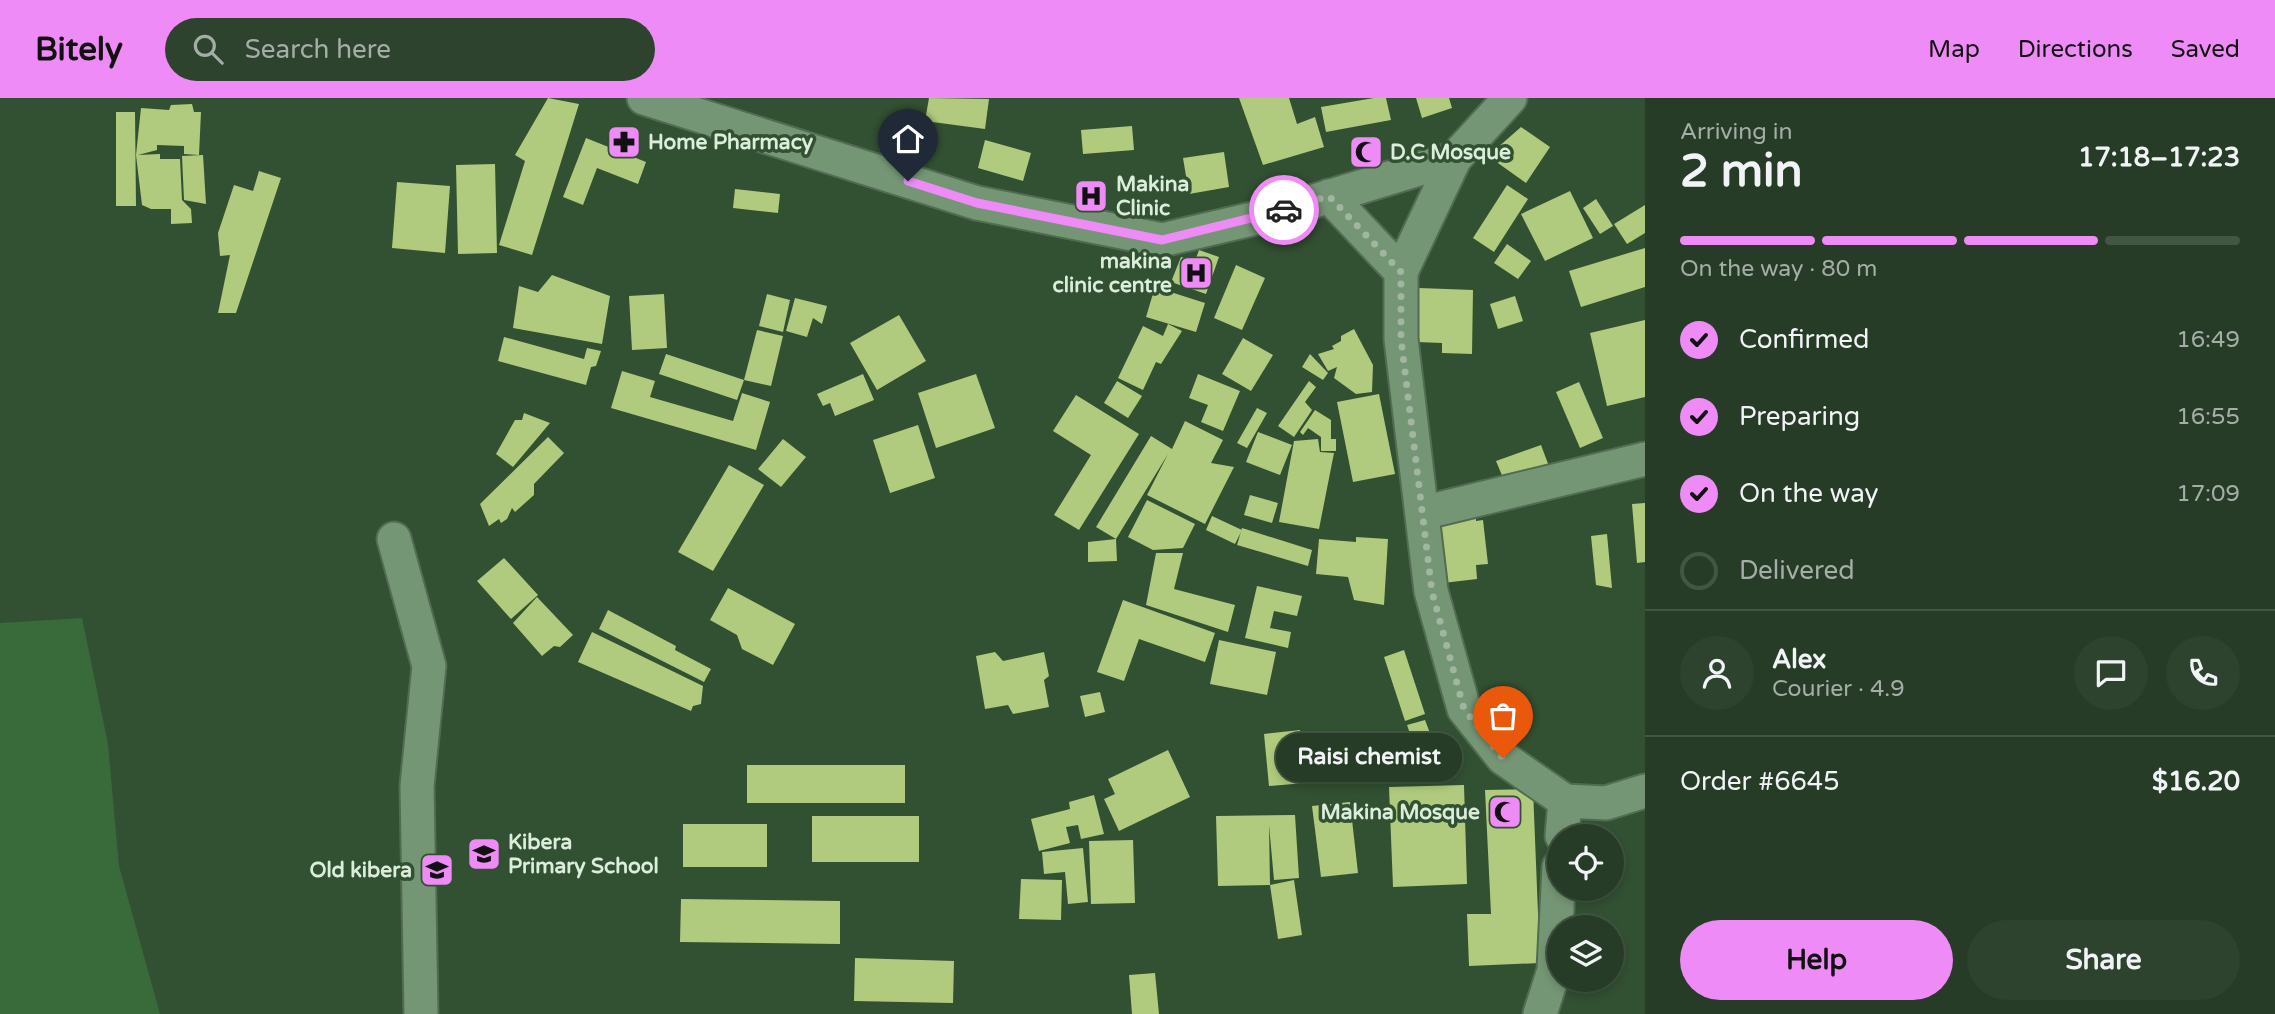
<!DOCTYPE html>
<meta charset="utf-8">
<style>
body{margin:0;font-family:"Varela Round",sans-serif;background:#2e432e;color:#f1f3f6;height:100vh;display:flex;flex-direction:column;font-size:26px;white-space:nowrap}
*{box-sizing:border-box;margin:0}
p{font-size:23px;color:#a4ada7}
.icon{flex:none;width:38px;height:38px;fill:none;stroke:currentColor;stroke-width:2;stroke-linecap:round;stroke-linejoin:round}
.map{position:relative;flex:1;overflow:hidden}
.details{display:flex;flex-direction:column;background:#263c26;width:630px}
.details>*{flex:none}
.tools{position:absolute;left:1547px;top:726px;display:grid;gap:14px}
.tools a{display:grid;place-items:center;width:77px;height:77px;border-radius:50%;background:#263c26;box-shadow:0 4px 10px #0003,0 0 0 2px #425643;font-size:35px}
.pin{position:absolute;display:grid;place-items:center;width:60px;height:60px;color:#fff;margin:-72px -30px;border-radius:50% 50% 50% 0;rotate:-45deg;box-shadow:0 0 7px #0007}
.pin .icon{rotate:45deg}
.courier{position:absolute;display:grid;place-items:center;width:70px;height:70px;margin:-35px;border:5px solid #ef8bf7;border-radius:50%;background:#fff;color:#222;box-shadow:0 2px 9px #0007}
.bubble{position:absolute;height:49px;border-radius:24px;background:#263c26;box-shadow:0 4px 10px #0003,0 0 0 2px #425643;font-size:23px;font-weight:800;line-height:49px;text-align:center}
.overview em{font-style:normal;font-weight:800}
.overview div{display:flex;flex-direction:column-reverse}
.overview{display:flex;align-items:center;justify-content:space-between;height:119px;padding:0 35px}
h1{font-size:46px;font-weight:800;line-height:52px}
.bar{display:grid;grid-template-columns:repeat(4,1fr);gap:10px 7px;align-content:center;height:84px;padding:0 35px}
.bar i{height:9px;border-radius:5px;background:#425643}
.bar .selected{background:#ef8bf7}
.bar p{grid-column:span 4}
.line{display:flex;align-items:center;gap:18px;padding:0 35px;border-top:2px solid #425643}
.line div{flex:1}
.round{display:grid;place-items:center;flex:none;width:74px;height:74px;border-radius:37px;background:#2e432e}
ol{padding:0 35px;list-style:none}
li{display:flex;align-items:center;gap:21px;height:77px}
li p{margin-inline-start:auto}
li .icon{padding:7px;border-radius:50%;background:#ef8bf7;color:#111;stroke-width:4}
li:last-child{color:#a4ada7}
li i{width:38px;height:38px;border:4px solid #425643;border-radius:50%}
.cta{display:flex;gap:14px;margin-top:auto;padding:14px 35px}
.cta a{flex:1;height:80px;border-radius:42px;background:#ef8bf7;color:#111;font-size:28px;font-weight:800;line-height:80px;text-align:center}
.cta a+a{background:#2e432e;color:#f1f3f6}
header{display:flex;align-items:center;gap:42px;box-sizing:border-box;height:98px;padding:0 35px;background:#ef8bf7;color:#111}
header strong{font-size:33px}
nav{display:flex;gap:38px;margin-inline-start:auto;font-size:24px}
.search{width:490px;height:63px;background:#2e432e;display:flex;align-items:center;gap:18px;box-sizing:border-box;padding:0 24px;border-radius:38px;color:#a4ada7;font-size:26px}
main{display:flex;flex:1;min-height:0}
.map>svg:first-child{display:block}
</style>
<header>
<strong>Bitely</strong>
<div class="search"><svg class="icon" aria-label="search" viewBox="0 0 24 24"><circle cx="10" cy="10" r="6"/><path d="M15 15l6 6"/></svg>Search here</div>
<nav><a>Map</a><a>Directions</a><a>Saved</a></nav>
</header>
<main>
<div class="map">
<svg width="1645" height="916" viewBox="0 0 1645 916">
<rect width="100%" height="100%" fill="#325032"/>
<polygon fill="#386b39" points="82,520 108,646 119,768 160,916 0,916 0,525"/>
<g fill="#b0cb7d">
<polygon points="548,0 579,6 532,157 499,147 525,63 515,57"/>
<polygon points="929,0 989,1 985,31 925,23"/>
<polygon points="1239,0 1289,0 1297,26 1315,19 1324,49 1263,67"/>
<polygon points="1374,0 1386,0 1391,22 1326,34 1321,9"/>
<polygon points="1416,0 1449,0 1452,10 1422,20"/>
<polygon points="192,6 194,14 201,14 199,57 184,56 184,48 157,47 157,52 138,57 160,56 160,61 180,61 182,102 191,111 192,125 171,126 171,111 151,111 142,107 136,57 141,10 169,12 171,7"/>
<polygon points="116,14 135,14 136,108 116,108"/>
<polygon points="1132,28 1134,52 1083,56 1081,32"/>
<polygon points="1521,29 1550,49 1526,85 1488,58"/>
<polygon points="586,40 646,64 638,86 597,70 583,107 563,99"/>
<polygon points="985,42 1031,55 1023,83 978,70"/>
<polygon points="1224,54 1229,89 1189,96 1183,60"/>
<polygon points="203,57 206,106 184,102 182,58"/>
<polygon points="495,66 497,155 458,156 456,67"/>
<polygon points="259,73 281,80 236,215 218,215 230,157 220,158 218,135 234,87 253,93"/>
<polygon points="397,84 450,88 445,155 392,150"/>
<polygon points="1507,87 1528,101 1494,154 1473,140"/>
<polygon points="735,91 780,96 778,115 733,110"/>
<polygon points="1570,93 1593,140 1545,163 1521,116"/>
<polygon points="1596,101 1613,128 1600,136 1583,110"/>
<polygon points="1645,107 1645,135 1627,146 1614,126"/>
<polygon points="1507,146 1531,163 1518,181 1494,165"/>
<polygon points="1645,150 1645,189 1581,209 1569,173"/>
<polygon points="1199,152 1219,159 1206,196 1171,184 1181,159 1195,163"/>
<polygon points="1236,167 1265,180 1242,232 1214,220"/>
<polygon points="552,177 610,198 602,246 513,230 519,188 538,194"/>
<polygon points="1155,189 1205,205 1196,234 1146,219"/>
<polygon points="1419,190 1473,192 1472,256 1442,255 1442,245 1417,244"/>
<polygon points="664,196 667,250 632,252 629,198"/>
<polygon points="767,196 790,202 783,234 759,228"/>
<polygon points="1515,198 1523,223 1498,231 1490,206"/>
<polygon points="795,200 827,208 822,226 813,220 807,239 786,233"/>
<polygon points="899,217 926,263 877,292 850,245"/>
<polygon points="1645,222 1645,299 1607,308 1590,235"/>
<polygon points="1168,226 1182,233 1161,266 1156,264 1143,292 1118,280 1143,228 1163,238"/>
<polygon points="1354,231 1373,267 1372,294 1356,296 1334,280 1337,269 1328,273 1318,256 1334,251 1332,248 1341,243 1341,238"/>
<polygon points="757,232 783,238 771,288 744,282 737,302 659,276 666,256 744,282"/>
<polygon points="504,239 584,261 587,250 601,253 596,268 591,269 586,287 498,263"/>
<polygon points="1243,240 1273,257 1251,293 1222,276"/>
<polygon points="1310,256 1328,275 1323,282 1302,269"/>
<polygon points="622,273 655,283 650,299 733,323 742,295 770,304 756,352 611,310"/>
<polygon points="863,276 874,302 835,318 830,305 823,308 817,296"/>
<polygon points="976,276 995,330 936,350 918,295"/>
<polygon points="1198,276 1240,293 1223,333 1201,324 1208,307 1189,300"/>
<polygon points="1117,283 1142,298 1128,320 1104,305"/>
<polygon points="1309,283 1316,289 1305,304 1312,312 1294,339 1278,328"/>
<polygon points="1579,284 1603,340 1580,350 1556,294"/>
<polygon points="1379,296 1395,376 1353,384 1337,304"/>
<polygon points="1076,297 1139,336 1079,432 1054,417 1091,357 1053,333"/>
<polygon points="1257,310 1267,315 1247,350 1237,345"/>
<polygon points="1315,312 1331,322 1331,341 1336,341 1336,353 1321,353 1321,339 1308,330 1303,337 1300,334"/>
<polygon points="524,315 550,325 513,369 496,356 515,322 522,322"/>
<polygon points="1185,323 1223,342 1211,365 1234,369 1205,426 1147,397 1168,356 1116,441 1117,463 1088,464 1088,444 1116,441 1096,429 1151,338 1172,351"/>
<polygon points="918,327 935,380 890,395 873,342"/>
<polygon points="1258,334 1292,347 1280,377 1246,364"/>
<polygon points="548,339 564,355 534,386 534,397 515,414 512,410 507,421 501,425 499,421 489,428 480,406"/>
<polygon points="783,341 806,359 781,389 758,371"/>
<polygon points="1318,341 1320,354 1334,355 1319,431 1279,424 1294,343"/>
<polygon points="1541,347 1550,371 1506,387 1496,363"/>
<polygon points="729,367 764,387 713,473 678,454"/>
<polygon points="1250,397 1278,405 1272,425 1244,417"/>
<polygon points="1147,402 1195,426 1183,450 1153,452 1128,439"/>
<polygon points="1645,405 1645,464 1637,465 1632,406"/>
<polygon points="1476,417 1476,423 1483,422 1488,466 1476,467 1477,481 1443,485 1438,421"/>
<polygon points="1212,418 1242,432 1235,446 1206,432"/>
<polygon points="1242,430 1312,452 1308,468 1237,447"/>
<polygon points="1607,436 1612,490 1596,487 1591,438"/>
<polygon points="1356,439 1388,441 1384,507 1354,502 1348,479 1316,476 1319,441 1356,444"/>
<polygon points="1156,455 1183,455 1174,491 1235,507 1228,534 1146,507"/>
<polygon points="504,460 538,497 511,521 477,483"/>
<polygon points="1257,488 1302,498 1297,518 1274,513 1270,530 1291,534 1288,550 1245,540"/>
<polygon points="728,490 795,526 773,567 742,551 737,537 710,522"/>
<polygon points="537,499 573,537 560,549 554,548 542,558 513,525"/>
<polygon points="1123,502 1215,535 1205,564 1139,541 1124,583 1097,574"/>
<polygon points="608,512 676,548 675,552 711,571 704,584 599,531"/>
<polygon points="592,534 703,588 701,606 693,608 691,613 578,564"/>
<polygon points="1219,542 1276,554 1267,597 1210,586"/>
<polygon points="1404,552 1425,616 1405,623 1384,559"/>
<polygon points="995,554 1003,563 1044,554 1049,578 1044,582 1049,609 1013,616 1008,607 985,611 976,558"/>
<polygon points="1100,594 1105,614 1085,619 1080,598"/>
<polygon points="1425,622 1433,643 1451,666 1433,673 1417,656 1407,627"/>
<polygon points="1300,632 1305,685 1269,688 1264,636"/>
<polygon points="1168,652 1190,699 1119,733 1104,701 1115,696 1108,681"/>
<rect x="747" y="667" width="158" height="38"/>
<polygon points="1464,687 1467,786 1393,789 1389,689"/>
<polygon points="1533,691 1540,865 1469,868 1467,816 1491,816 1485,692"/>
<polygon points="1094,697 1104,736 1081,741 1078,727 1066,729 1070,745 1039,753 1031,721 1070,711 1069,704"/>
<polygon points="1350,704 1358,775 1321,779 1312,708"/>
<polygon points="1295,717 1299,780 1274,782 1269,727 1270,787 1218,788 1216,718"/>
<rect x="812" y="718" width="107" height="46"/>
<rect x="683" y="726" width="84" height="43"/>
<polygon points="1133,742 1135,805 1091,806 1089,743"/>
<polygon points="1083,750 1088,804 1068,806 1065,774 1044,776 1042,754"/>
<polygon points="1021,781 1062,782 1061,822 1019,821"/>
<polygon points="1294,782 1302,837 1278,841 1270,787"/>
<polygon points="681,801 840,803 840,846 680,844"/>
<polygon points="855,860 954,863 953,905 854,903"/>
<polygon points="1155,875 1159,916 1132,916 1129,877"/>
</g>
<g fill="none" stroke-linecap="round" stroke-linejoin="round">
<defs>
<g id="minor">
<polyline points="644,0 977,105 1162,142 1265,118 1455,60"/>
<polyline points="1329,98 1401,174 1401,241 1431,493 1464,611 1503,660 1565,703 1606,705 1645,693"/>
<polyline points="1401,174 1455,60 1510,0"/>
<polyline points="1422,415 1645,361"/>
<polyline points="394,441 429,568 417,688 421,916"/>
<polyline points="1562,738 1565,703"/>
<polyline points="1540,916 1554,872 1559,769"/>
</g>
</defs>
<use href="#minor" stroke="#526c53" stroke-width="37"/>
<use href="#minor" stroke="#759675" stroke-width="33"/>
</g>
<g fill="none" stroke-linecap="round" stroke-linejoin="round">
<polyline stroke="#a0b6a0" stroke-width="7" stroke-dasharray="0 12.6" points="1284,112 1329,98 1401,174 1401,241 1432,494 1464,611 1503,660"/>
<polyline stroke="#ef8bf7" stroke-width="9" points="908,83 977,105 1162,142 1284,112"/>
</g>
<defs>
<symbol id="pharmacy-square" viewBox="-11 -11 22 22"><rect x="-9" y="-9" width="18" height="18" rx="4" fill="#ef8bf7" stroke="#325032"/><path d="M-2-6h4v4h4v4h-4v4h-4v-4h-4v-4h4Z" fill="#111"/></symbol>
<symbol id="mosque-square" viewBox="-11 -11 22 22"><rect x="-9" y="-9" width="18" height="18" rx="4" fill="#ef8bf7" stroke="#325032"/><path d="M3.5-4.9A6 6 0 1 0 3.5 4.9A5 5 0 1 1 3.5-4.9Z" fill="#111"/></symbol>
<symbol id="hospital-square" viewBox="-11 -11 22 22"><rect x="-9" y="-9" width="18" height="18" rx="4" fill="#ef8bf7" stroke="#325032"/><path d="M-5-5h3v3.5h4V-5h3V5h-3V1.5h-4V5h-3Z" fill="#111"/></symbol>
<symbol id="school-square" viewBox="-11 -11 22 22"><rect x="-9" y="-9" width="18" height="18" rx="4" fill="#ef8bf7" stroke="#325032"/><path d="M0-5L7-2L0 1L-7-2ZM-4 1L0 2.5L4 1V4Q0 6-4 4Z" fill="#111"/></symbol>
</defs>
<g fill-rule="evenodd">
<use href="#pharmacy-square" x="605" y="25" width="38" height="38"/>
<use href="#mosque-square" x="1347" y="35" width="38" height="38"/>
<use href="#hospital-square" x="1072" y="79" width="38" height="38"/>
<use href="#hospital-square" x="1177" y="156" width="38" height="38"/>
<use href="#mosque-square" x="1486" y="695" width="38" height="38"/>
<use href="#school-square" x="465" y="737" width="38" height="38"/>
<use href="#school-square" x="418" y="753" width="38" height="38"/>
</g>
<g text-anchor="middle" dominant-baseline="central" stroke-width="7" stroke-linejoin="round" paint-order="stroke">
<g font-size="21" font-weight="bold" fill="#dbeddb" stroke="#325032" text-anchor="start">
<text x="648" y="44">Home Pharmacy</text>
<text x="1390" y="54">D.C Mosque</text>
<text x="1116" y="86">Makina<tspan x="1116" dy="24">Clinic</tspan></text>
<text x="1172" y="163" text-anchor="end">makina<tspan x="1172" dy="24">clinic centre</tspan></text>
<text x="1480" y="714" text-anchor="end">Makina Mosque</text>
<text x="508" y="744">Kibera<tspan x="508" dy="24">Primary School</tspan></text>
<text x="412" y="772" text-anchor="end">Old kibera</text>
</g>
</g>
</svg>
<div class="tools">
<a><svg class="icon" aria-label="locate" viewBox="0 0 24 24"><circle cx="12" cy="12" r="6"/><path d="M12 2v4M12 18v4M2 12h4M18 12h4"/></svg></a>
<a><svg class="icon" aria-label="layers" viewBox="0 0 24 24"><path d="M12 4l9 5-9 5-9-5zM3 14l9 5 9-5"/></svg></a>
</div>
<div class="pin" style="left:1503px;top:660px;background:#ea580c"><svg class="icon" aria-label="bag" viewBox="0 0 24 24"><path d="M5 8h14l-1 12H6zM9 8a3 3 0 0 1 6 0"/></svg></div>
<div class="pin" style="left:908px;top:83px;background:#1f2937"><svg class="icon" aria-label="home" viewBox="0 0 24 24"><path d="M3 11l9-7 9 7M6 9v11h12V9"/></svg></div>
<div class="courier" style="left:1284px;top:112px"><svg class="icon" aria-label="car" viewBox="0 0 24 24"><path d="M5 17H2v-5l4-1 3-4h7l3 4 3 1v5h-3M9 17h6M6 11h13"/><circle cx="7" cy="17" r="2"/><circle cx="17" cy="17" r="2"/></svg></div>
<div class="bubble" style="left:1276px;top:635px;width:186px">Raisi chemist</div>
</div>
<section class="details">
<div class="overview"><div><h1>2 min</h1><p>Arriving in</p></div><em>17:18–17:23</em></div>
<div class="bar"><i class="selected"></i><i class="selected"></i><i class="selected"></i><i></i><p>On the way · 80 m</p></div>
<ol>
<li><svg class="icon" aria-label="check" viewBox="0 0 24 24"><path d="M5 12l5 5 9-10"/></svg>Confirmed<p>16:49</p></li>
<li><svg class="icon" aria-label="check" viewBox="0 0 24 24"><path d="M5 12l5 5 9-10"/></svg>Preparing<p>16:55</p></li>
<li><svg class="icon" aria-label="check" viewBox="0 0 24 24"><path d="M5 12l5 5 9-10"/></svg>On the way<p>17:09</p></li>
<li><i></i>Delivered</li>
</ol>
<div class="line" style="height:126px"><a class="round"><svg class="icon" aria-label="person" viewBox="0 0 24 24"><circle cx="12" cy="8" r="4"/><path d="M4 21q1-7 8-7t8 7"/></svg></a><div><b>Alex</b><p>Courier · 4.9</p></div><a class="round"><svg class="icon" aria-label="chat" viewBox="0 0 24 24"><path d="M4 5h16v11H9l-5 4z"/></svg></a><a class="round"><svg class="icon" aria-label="phone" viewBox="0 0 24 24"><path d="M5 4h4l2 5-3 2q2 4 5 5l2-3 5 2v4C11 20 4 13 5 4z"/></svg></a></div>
<div class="line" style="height:91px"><div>Order #6645</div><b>$16.20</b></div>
<div class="cta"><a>Help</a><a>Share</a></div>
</section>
</main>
